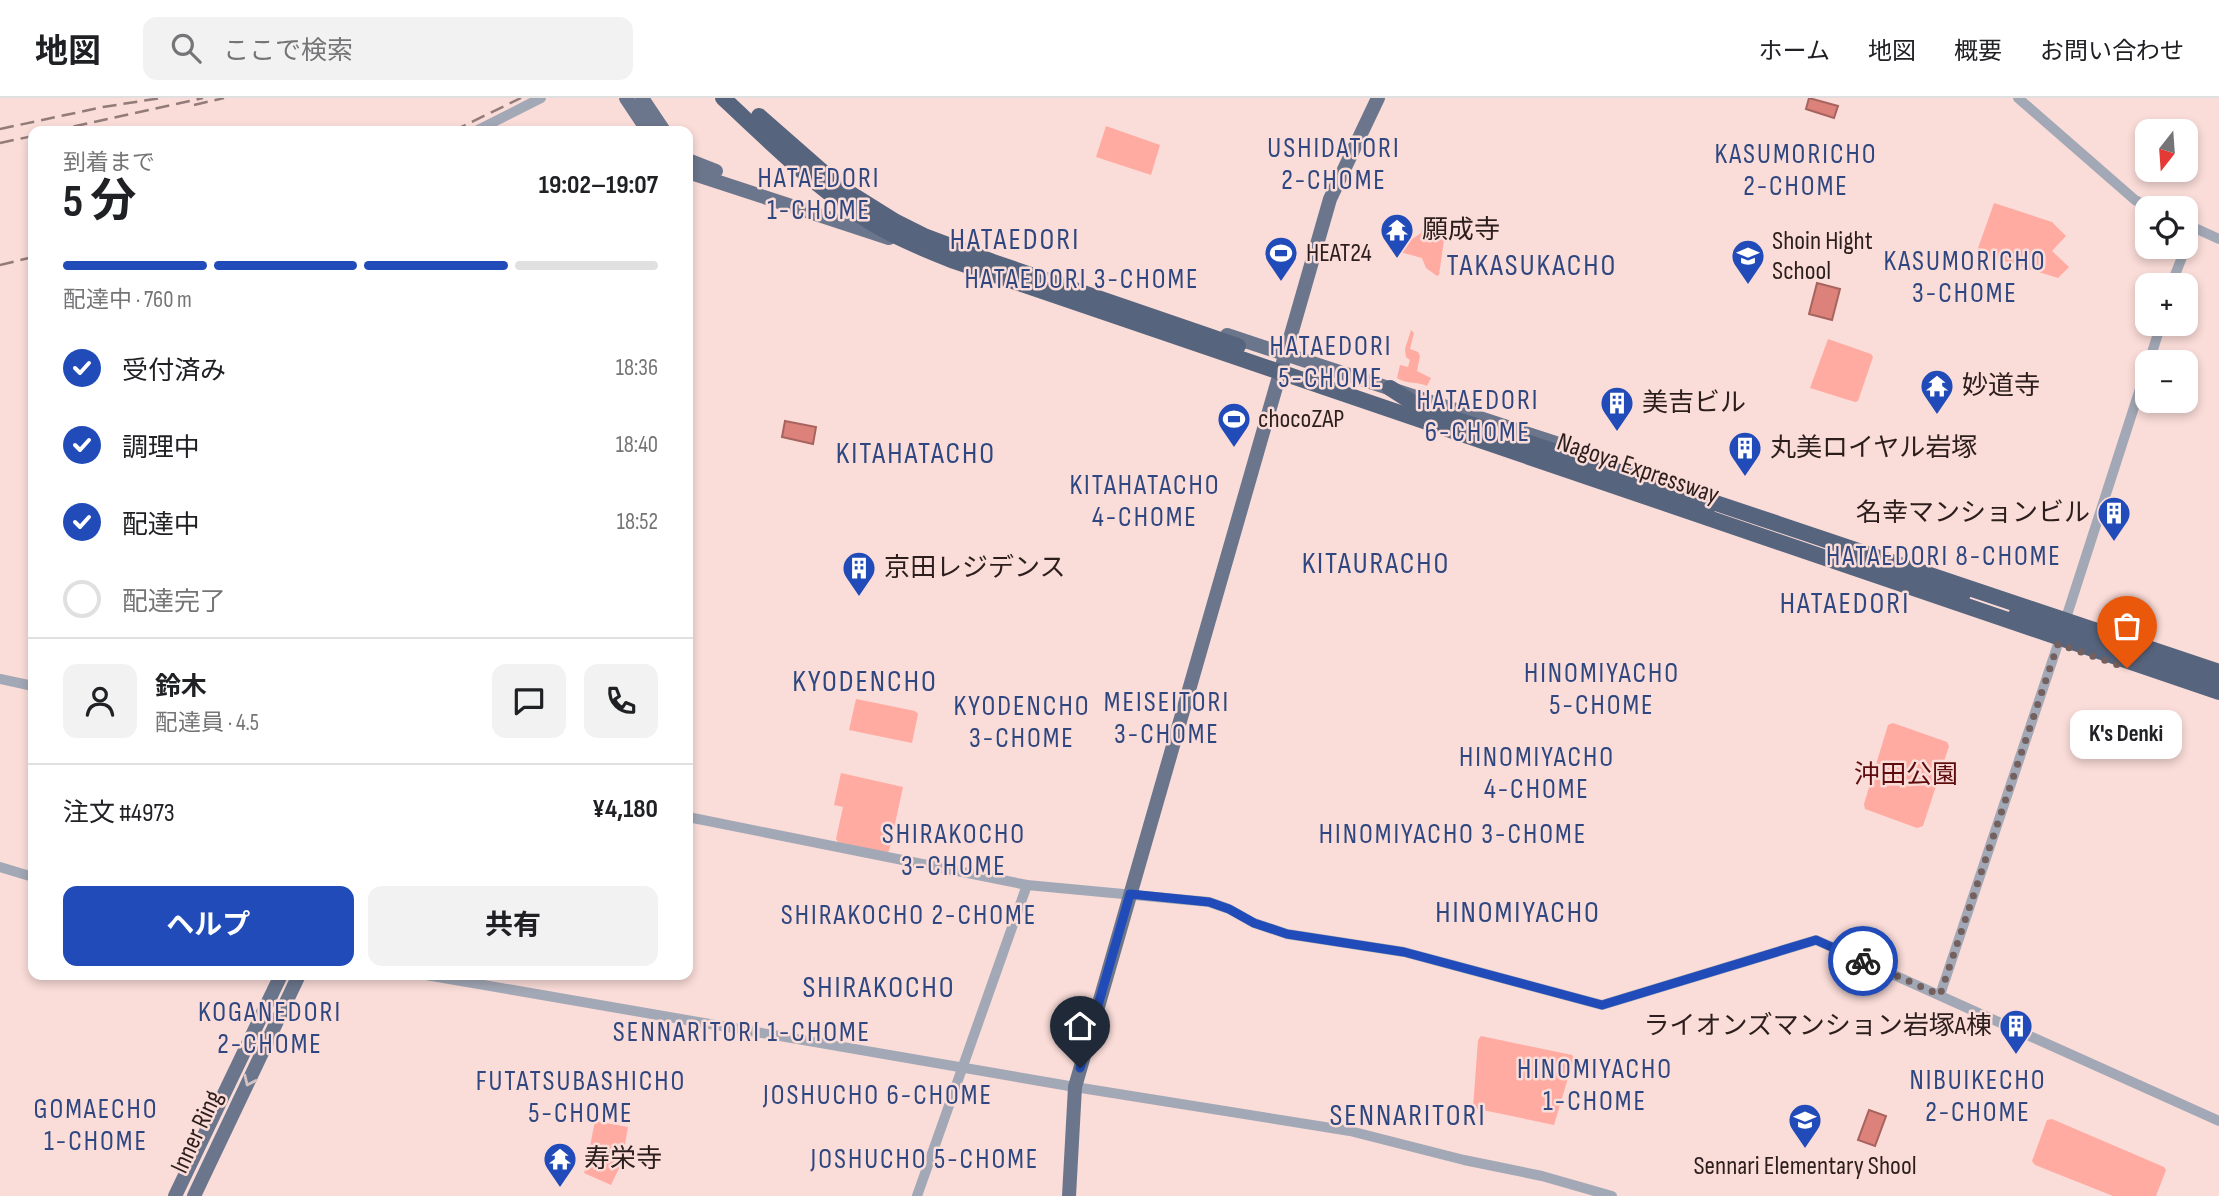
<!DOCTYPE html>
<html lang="ja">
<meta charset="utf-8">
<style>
body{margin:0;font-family:"Sofia Sans Condensed","Noto Sans JP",sans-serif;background:#f2f2f2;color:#202124;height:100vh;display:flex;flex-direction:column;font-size:26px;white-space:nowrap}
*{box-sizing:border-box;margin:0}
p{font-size:23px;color:#757577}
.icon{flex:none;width:38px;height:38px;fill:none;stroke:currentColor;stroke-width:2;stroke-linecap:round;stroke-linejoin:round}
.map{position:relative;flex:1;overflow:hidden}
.drawer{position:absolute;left:28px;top:28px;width:665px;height:854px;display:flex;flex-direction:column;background:#fff;border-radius:14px;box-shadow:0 4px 10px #0003}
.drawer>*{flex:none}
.needle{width:46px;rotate:197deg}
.fabs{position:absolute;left:2135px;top:21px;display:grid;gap:14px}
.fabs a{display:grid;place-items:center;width:63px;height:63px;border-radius:14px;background:#fff;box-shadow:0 4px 10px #0003;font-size:35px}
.pin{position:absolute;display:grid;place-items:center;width:60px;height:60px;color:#fff;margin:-72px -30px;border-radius:50% 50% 50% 0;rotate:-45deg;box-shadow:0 0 7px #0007}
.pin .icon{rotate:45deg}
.courier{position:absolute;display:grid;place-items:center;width:70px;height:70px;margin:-35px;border:5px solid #204bb8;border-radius:50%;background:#fff;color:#222;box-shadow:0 2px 9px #0007}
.bubble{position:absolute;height:49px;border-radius:14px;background:#fff;box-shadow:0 4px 10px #0003;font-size:23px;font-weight:700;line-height:49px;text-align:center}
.overview em{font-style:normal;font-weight:700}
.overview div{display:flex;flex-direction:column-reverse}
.overview{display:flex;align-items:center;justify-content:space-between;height:119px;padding:0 35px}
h1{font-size:46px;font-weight:700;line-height:52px}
.bar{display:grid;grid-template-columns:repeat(4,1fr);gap:10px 7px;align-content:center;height:84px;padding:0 35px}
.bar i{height:9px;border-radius:5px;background:#e0e0e0}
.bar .selected{background:#204bb8}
.bar p{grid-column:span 4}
.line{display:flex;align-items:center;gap:18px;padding:0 35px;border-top:2px solid #e0e0e0}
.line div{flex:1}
.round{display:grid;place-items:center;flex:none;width:74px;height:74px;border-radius:14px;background:#f2f2f2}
ol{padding:0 35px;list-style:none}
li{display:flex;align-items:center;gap:21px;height:77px}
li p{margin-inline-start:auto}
li .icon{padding:7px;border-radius:50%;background:#204bb8;color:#fff;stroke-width:4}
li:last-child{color:#757577}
li i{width:38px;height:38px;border:4px solid #e0e0e0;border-radius:50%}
.button{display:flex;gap:14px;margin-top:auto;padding:14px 35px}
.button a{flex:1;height:80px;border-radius:14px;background:#204bb8;color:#fff;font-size:28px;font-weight:700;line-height:80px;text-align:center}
.button a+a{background:#f2f2f2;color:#202124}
header{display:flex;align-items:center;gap:42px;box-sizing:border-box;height:98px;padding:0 35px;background:#fff;border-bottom:2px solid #e0e0e0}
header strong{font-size:33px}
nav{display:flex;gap:38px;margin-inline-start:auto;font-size:24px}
.search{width:490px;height:63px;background:#f2f2f2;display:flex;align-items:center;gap:18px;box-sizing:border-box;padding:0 24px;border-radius:14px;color:#757577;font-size:26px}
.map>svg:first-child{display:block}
</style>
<header>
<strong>地図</strong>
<div class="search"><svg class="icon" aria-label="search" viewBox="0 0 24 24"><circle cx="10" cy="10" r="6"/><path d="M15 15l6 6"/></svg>ここで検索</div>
<nav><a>ホーム</a><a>地図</a><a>概要</a><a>お問い合わせ</a></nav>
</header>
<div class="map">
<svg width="2219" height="1098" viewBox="0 0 2219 1098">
<rect width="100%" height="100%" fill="#fadcd8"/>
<g fill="#ffaba2">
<polygon points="1106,28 1160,47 1151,77 1096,59"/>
<polygon points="1994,105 2052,124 2066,138 2052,153 2069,169 2058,180 1978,155 1977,153"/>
<polygon points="1422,129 1445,135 1439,177 1437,178 1426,170 1422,160 1400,154 1399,150 1421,135"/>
<path d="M1411,232L1414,235L1410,251L1418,254L1420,258L1417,273L1431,280L1427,288C1417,283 1408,287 1397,280L1400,267L1408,269L1410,262L1406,259L1405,251Z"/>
<polygon points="1828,241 1871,256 1873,259 1858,303 1855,304 1810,290"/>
<polygon points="856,601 915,613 918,616 912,645 849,632"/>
<polygon points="1893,625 1947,644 1949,648 1923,728 1917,730 1865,711 1864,706 1888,627"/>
<polygon points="841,675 903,689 889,753 886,755 838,744 836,741 843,709 834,707"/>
<polygon points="1481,938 1572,957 1574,960 1554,1027 1473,1010 1478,942"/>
<polygon points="2052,1021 2164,1069 2166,1072 2156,1098 2113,1098 2035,1067 2032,1063 2047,1022"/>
<polygon points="595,1023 628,1029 622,1064 611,1087 584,1075 594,1050 590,1048"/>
</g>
<g fill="#dc827a" stroke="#a7645e" stroke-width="2">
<polygon points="1809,0 1838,8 1834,20 1806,11"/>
<polygon points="1817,185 1840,191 1832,222 1809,216"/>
<polygon points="785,323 816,329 813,346 782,339"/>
<polygon points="1869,1012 1886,1018 1875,1048 1858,1042"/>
</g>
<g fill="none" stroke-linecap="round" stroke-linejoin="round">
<g stroke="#a2a8b5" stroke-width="10">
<polyline points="2018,0 2135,102 2150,110"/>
<polyline points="476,33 541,0"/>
<polyline points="2186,126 2219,141"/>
<polyline points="2171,187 2186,149"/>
<polyline points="2149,264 2161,226"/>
<polyline points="2067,517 2147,269"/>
<polyline points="0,581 33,588"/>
<polyline points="688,719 1027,787 1209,804 1229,811 1254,825 1287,836 1404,854 1602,907 1816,842 2219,1023"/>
<polyline points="0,769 33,779"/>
<polyline points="426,877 1075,989 1350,1033 1464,1062 1542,1078 1612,1098"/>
<polyline points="1940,897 2058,546"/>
<polyline points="917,1098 1027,787"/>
</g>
<g stroke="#6b768c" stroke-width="14">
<polyline points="626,0 648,33"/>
<polyline points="642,0 664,33"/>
<polyline points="688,62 716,73"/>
<polyline points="688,74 889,140"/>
<polyline points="1227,237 1577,352"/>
<polyline points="175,1098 281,877"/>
<polyline points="194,1098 299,877"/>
<polyline points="1069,1098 1075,989 1330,101 1378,0"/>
</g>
<g stroke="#57647d" stroke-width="16">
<polyline points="1390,290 1410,303 1456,324"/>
<polyline points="1642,389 1707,411"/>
<polyline points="1841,457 1963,496"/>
<polyline points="2016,517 2219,584"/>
</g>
<g stroke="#927c79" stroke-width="2.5" stroke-dasharray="14 7" stroke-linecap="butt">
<polyline points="194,7 224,0"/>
<polyline points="0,31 103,9 161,0"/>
<polyline points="53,33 203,0"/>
<polyline points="453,33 521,0"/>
<polyline points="0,45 33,38"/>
<polyline points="0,167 33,159"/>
</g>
<g stroke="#57647d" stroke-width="16">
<path d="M723,0C766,40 809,83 858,116C887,136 921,150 954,163L2219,594"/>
<polyline points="759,18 840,89 896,124 924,138 993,164 1238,248"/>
<polyline points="1445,318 1695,398 2219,574"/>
</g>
</g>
<defs><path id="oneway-chevron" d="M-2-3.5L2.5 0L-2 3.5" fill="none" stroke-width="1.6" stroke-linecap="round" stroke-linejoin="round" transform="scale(1.75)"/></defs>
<use stroke="#d6c2c5" href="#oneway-chevron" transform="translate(249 983) rotate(115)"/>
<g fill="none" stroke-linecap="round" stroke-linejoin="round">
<polyline stroke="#74605e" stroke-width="7" stroke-dasharray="0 12.6" points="1863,863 1940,897 2058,546 2127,570"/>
<polyline stroke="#204bb8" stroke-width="9" points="1080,970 1130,796 1209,804 1229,811 1254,825 1287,836 1404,854 1602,907 1816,842 1863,863"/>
</g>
<defs>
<symbol id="temple-pin" viewBox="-11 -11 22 30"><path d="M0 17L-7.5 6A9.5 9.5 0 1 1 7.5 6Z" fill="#204bb8" stroke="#fadcd8"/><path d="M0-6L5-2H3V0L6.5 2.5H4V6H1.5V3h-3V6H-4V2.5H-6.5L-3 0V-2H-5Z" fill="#fff"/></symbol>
<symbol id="stadium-pin" viewBox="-11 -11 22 30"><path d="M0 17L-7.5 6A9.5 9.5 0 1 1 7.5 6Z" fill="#204bb8" stroke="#fadcd8"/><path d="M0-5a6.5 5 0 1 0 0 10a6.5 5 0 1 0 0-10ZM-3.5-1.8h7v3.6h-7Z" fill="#fff"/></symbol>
<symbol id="school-pin" viewBox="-11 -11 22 30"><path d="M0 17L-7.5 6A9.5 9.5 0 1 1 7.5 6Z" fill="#204bb8" stroke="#fadcd8"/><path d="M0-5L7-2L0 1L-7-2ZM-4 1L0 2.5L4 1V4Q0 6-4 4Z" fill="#fff"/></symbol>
<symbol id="building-pin" viewBox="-11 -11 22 30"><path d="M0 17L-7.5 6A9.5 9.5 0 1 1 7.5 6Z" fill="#204bb8" stroke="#fadcd8"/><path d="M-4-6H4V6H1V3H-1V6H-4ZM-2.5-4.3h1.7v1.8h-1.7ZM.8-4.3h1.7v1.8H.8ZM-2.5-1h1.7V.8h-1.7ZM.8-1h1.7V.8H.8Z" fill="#fff"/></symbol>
</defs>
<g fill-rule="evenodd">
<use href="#temple-pin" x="1378" y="113" width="38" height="52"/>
<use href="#stadium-pin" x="1262" y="136" width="38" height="52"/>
<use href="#school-pin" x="1729" y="139" width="38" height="52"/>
<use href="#temple-pin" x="1918" y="269" width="38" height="52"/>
<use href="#building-pin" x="1598" y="286" width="38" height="52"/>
<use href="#stadium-pin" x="1215" y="302" width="38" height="52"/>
<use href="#building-pin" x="1726" y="331" width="38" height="52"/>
<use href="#building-pin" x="2095" y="396" width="38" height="52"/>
<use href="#building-pin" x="840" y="451" width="38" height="52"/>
<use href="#building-pin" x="1997" y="909" width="38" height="52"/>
<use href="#school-pin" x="1786" y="1003" width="38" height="52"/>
<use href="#temple-pin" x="541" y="1042" width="38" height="52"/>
</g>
<g text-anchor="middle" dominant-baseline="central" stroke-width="5" stroke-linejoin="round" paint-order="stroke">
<g font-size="26" fill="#2c1e1d" stroke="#fadcd8" text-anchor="start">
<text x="1422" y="132">願成寺</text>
<text x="1772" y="143">Shoin Hight<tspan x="1772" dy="30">School</tspan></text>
<text x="1306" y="155">HEAT24</text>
<text x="1962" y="288">妙道寺</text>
<text x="1642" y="305">美吉ビル</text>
<text x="1258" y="321">chocoZAP</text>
<text x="1770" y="350">丸美ロイヤル岩塚</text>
<text x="2090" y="415" text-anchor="end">名幸マンションビル</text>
<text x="884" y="470">京田レジデンス</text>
<text x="1992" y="928" text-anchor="end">ライオンズマンション岩塚A棟</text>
<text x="584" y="1061">寿栄寺</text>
<text x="1805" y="1068" text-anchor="middle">Sennari Elementary Shool</text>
</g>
<g font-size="26" fill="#2c1e1d" stroke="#fadcd8">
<text transform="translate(1638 371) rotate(19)">Nagoya Expressway</text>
<text transform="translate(197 1034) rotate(-65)">Inner Ring</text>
</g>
<g font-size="26" fill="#5d0b0d" stroke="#fadcd8">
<text x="1906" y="677">沖田公園</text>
</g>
<g font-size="28" letter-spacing="2" fill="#2e4780" stroke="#fadcd8">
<text x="1334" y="50">USHIDATORI<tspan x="1334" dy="32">2-CHOME</tspan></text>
<text x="1796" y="56">KASUMORICHO<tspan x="1796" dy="32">2-CHOME</tspan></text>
<text x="819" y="80">HATAEDORI<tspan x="819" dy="32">1-CHOME</tspan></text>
<text x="1965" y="163">KASUMORICHO<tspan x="1965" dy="32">3-CHOME</tspan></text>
<text x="1082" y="181">HATAEDORI 3-CHOME</text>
<text x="1331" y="248">HATAEDORI<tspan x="1331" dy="32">5-CHOME</tspan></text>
<text x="1478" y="302">HATAEDORI<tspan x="1478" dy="32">6-CHOME</tspan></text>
<text x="1145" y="387">KITAHATACHO<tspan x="1145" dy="32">4-CHOME</tspan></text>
<text x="1944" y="458">HATAEDORI 8-CHOME</text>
<text x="1602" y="575">HINOMIYACHO<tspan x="1602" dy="32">5-CHOME</tspan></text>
<text x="1167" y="604">MEISEITORI<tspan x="1167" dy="32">3-CHOME</tspan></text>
<text x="1022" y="608">KYODENCHO<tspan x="1022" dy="32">3-CHOME</tspan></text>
<text x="1537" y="659">HINOMIYACHO<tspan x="1537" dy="32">4-CHOME</tspan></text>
<text x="954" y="736">SHIRAKOCHO<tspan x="954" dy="32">3-CHOME</tspan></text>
<text x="1453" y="736">HINOMIYACHO 3-CHOME</text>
<text x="909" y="817">SHIRAKOCHO 2-CHOME</text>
<text x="270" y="914">KOGANEDORI<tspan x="270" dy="32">2-CHOME</tspan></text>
<text x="742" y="934">SENNARITORI 1-CHOME</text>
<text x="1595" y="971">HINOMIYACHO<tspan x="1595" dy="32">1-CHOME</tspan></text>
<text x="1978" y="982">NIBUIKECHO<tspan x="1978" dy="32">2-CHOME</tspan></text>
<text x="581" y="983">FUTATSUBASHICHO<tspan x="581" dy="32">5-CHOME</tspan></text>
<text x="878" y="997">JOSHUCHO 6-CHOME</text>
<text x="96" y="1011">GOMAECHO<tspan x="96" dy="32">1-CHOME</tspan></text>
<text x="925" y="1061">JOSHUCHO 5-CHOME</text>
</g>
<g font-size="30" letter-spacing="2" fill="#2e4780" stroke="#fadcd8">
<text x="1015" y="142">HATAEDORI</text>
<text x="1532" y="168">TAKASUKACHO</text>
<text x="916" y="356">KITAHATACHO</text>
<text x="1376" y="466">KITAURACHO</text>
<text x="1845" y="506">HATAEDORI</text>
<text x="865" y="584">KYODENCHO</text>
<text x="1518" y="815">HINOMIYACHO</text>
<text x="879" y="890">SHIRAKOCHO</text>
<text x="1408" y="1018">SENNARITORI</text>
</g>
</g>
</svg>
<div class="fabs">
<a><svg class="needle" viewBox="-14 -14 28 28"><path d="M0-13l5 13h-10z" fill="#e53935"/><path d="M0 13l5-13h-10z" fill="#757577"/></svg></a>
<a><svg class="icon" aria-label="locate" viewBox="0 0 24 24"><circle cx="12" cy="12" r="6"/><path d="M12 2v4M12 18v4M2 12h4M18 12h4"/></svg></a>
<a>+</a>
<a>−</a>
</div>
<div class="pin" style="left:2127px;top:570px;background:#ea580c"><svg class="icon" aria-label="bag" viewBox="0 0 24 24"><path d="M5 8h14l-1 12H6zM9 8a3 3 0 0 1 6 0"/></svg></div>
<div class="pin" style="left:1080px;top:970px;background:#1f2937"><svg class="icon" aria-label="home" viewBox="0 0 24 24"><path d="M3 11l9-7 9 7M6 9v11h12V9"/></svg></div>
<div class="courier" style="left:1863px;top:863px"><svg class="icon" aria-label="bike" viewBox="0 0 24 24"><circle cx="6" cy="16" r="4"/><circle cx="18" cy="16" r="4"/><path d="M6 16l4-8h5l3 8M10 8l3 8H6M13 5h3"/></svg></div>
<div class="bubble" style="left:2070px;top:612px;width:112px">K's Denki</div>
<section class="drawer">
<div class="overview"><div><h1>5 分</h1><p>到着まで</p></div><em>19:02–19:07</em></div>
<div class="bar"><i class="selected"></i><i class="selected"></i><i class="selected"></i><i></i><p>配達中 · 760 m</p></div>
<ol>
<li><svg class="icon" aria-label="check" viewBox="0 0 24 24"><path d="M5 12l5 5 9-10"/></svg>受付済み<p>18:36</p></li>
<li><svg class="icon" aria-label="check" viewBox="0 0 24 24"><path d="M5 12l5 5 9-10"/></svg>調理中<p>18:40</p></li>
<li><svg class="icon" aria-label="check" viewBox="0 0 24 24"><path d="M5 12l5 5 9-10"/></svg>配達中<p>18:52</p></li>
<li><i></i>配達完了</li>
</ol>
<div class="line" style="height:126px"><a class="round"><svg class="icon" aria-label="person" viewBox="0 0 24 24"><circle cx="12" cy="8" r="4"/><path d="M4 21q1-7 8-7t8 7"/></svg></a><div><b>鈴木</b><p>配達員 · 4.5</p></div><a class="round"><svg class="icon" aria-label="chat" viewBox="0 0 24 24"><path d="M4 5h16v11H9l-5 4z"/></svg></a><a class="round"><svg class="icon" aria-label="phone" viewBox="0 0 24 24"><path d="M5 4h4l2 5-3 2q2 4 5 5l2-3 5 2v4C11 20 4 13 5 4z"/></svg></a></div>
<div class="line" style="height:91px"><div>注文 #4973</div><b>¥4,180</b></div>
<div class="button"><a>ヘルプ</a><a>共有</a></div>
</section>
</div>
